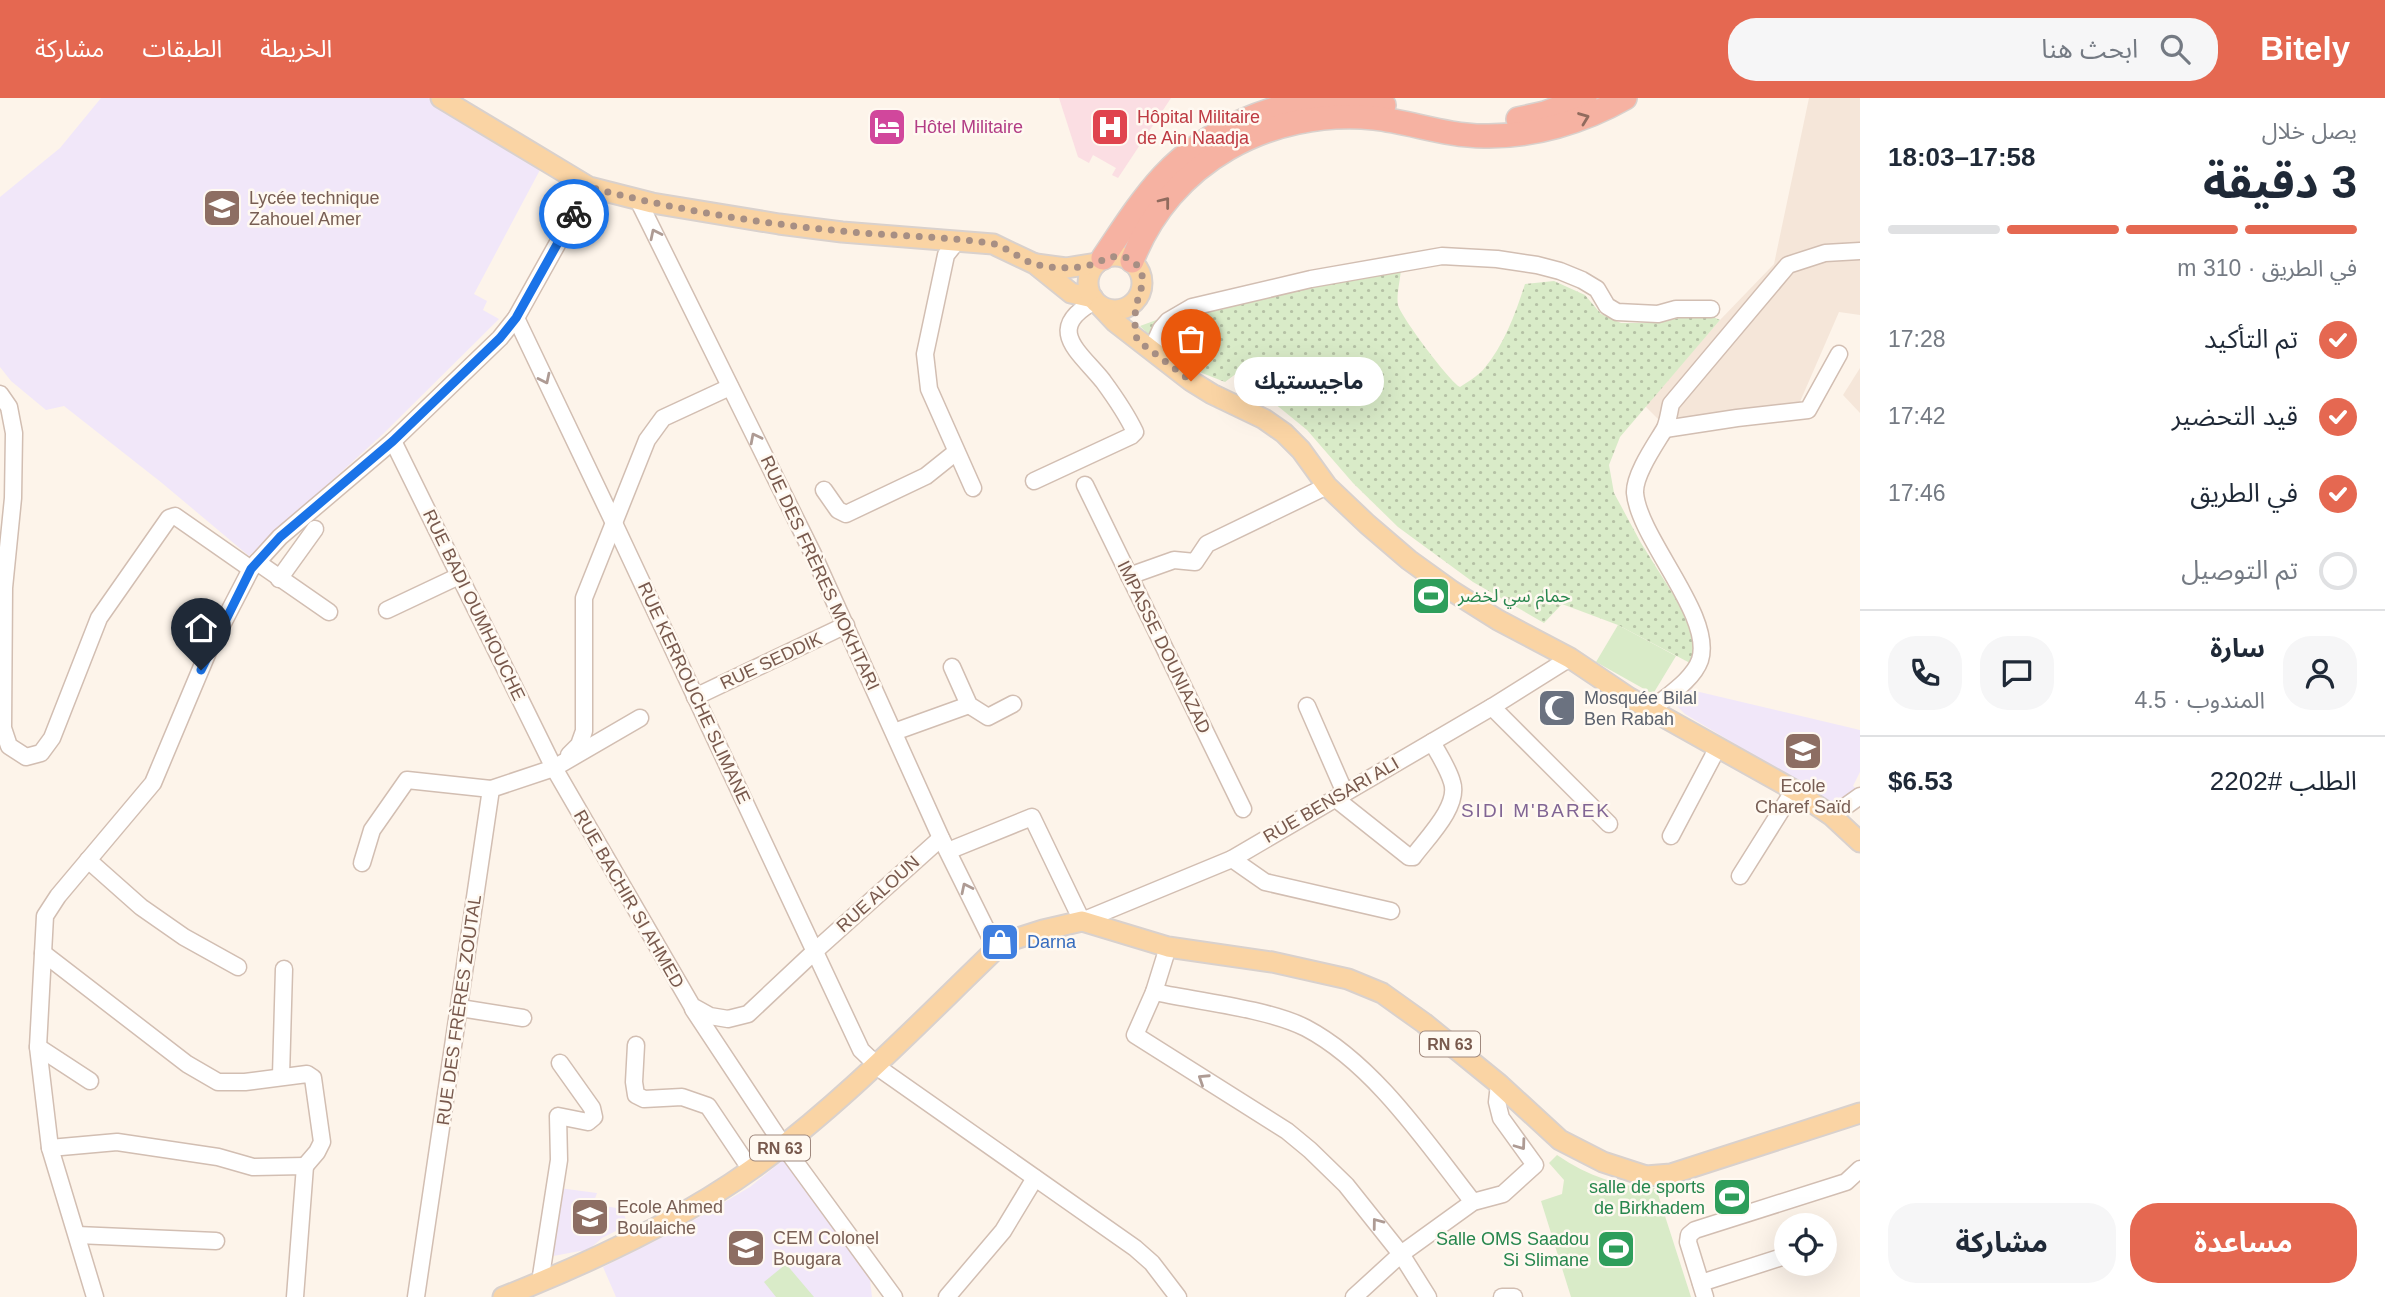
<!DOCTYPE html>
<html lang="ar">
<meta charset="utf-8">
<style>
body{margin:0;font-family:Helvetica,"Noto Sans Arabic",sans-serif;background:#f6f6f7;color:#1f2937;direction:rtl;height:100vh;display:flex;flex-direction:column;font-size:26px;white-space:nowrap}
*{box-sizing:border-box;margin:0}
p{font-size:23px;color:#747a83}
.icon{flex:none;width:38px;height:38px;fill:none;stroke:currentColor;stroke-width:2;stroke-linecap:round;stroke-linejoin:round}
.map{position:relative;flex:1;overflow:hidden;direction:ltr}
.drawer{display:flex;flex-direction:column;background:#fff;width:525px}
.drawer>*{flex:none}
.controls{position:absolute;left:1774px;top:1115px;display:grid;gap:14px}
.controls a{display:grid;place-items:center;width:63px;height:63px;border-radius:50%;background:#fff;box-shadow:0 7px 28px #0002;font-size:35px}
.pin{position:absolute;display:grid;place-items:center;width:60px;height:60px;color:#fff;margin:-72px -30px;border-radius:50% 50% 50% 0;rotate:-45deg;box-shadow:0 0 7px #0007}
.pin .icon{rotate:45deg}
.courier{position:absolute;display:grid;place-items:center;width:70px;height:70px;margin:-35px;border:5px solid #1a73e8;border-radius:50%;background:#fff;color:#222;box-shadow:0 2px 9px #0007}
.bubble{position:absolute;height:49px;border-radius:24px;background:#fff;box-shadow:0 7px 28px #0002;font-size:23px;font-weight:700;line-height:49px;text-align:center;direction:rtl}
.summary em{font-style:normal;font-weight:700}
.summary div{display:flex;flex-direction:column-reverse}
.summary{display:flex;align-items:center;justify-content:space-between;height:119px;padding:0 28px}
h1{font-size:46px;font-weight:700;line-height:52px}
.bar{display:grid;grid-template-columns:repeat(4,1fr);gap:10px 7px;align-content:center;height:84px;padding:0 28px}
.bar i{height:9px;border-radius:5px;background:#e0e1e3}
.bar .current{background:#e56851}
.bar p{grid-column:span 4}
.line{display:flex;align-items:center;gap:18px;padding:0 28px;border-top:2px solid #e0e1e3}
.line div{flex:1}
.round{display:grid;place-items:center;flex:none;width:74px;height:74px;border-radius:28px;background:#f6f6f7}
ol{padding:0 28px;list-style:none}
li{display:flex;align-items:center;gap:21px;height:77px}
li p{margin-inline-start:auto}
li .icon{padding:7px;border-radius:50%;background:#e56851;color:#fff;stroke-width:4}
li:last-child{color:#747a83}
li i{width:38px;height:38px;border:4px solid #e0e1e3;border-radius:50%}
.primary-button{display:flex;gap:14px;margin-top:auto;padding:14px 28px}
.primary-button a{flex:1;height:80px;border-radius:28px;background:#e56851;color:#fff;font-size:28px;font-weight:700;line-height:80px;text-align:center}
.primary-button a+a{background:#f6f6f7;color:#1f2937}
header{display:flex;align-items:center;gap:42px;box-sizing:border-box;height:98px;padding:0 35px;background:#e56851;color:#fff}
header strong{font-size:33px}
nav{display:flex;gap:38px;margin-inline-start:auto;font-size:24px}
.search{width:490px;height:63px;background:#f6f6f7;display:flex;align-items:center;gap:18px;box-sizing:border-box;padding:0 24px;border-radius:28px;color:#747a83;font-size:26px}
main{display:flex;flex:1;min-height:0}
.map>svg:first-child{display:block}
</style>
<header>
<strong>Bitely</strong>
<div class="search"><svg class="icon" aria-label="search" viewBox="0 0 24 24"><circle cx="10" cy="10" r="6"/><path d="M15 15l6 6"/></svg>ابحث هنا</div>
<nav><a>الخريطة</a><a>الطبقات</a><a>مشاركة</a></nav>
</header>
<main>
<section class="drawer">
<div class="summary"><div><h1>3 دقيقة</h1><p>يصل خلال</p></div><em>17:58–18:03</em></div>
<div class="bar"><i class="current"></i><i class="current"></i><i class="current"></i><i></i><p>في الطريق · 310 m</p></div>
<ol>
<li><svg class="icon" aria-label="check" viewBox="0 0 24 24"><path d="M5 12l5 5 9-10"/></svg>تم التأكيد<p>17:28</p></li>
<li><svg class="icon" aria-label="check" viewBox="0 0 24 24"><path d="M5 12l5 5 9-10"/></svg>قيد التحضير<p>17:42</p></li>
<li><svg class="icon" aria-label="check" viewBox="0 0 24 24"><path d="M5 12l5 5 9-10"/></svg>في الطريق<p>17:46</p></li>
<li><i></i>تم التوصيل</li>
</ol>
<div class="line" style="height:126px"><a class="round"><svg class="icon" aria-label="person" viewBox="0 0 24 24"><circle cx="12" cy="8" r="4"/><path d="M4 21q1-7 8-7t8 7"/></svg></a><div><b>سارة</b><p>المندوب · 4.5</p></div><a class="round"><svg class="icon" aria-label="chat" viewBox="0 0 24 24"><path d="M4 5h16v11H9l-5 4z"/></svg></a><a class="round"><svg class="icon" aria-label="phone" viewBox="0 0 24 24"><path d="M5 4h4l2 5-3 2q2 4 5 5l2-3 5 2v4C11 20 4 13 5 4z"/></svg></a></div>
<div class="line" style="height:91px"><div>الطلب #2202</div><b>$6.53</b></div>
<div class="primary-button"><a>مساعدة</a><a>مشاركة</a></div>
</section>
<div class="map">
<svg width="1860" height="1199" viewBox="0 0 1860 1199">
<defs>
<pattern id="grass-dots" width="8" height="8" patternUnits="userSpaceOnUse" patternTransform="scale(1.75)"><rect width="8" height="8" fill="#d9ebc8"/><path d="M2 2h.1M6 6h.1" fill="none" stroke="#b5c1a5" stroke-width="1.8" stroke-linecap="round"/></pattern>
</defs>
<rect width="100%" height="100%" fill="#fdf4ea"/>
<g fill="#f5e6d9">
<polygon points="1809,0 1860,0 1860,217 1839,214 1799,306 1663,326 1645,308 1720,222 1774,166"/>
<polygon points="1860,270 1860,315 1843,297"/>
</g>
<g fill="#f1e7f9">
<polygon points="101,0 428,0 541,70 474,196 487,203 483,212 499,221 383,336 249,458 162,385 64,308 46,312 11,283 0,269 0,99 60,50"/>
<polygon points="1691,592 1860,632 1860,674 1853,688 1858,692 1838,708 1685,616 1674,605"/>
<polygon points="783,1062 869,1173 872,1199 616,1199 603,1169 679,1131 750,1089"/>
<polygon points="559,1090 597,1095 593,1106 622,1111 628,1127 602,1140 586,1154 580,1153 548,1159"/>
</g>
<polygon fill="#fbdee3" points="1059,0 1171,0 1118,80 1112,77 1116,70 1093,57 1089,65 1078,59"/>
<path fill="url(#grass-dots)" d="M1401,169C1401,180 1396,196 1398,207C1401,219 1450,284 1460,289C1468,284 1477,278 1483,272C1504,247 1515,217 1525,186L1554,183L1585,197L1601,216L1621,225H1655L1704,215L1720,222L1620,339L1609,367L1614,395L1641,445L1691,525L1695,545L1690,565L1618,527L1562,506L1544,525L1473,484L1398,429L1353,385L1307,332L1237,275L1225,284L1179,266L1140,228L1178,214Z"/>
<g fill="#d9ebc8">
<polygon points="1618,527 1676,558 1653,596 1596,564"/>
<path d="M1557,1057C1588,1078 1619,1089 1656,1090L1691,1199H1571L1541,1103L1562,1096L1564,1082L1549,1065Z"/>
<polygon points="786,1166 814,1199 776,1199 764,1184"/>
</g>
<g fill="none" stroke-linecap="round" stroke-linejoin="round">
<defs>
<g id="minor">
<polyline points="638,102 813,456 941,740 996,851"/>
<polyline points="958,142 946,157 925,256 929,291 973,390"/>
<polyline points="516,220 613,423 861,952 883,973 1135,1150 1152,1165 1178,1199"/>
<polyline points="1151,253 1161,231 1168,223 1192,209 1311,181 1442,158 1497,161 1537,167 1560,173 1582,182 1597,191 1607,208 1617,214 1658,216 1676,211 1711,211"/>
<polyline points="0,296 9,309 14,335 13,400 4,490 3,630 9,648 26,659 41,655 52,640 99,520 169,420 175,418 251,471"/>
<polyline points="1665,331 1737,320 1808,312 1839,256"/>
<polyline points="393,343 554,670 692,908 710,918 728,921 748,916 815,853 941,740"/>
<path d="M1034,383L1131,338L1135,334C1127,317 1114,298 1103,283C1080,254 1043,231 1095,203"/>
<polyline points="1085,387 1243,711"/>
<polyline points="824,392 838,412 846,416 926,378 956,354"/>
<polyline points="257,464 329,514"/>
<polyline points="1129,478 1174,462 1195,464 1207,446 1327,388"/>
<polyline points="279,481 315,431"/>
<polyline points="387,512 459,478"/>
<polyline points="952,569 969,607 988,619 1013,606"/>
<polyline points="695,599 846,527"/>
<polyline points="1307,608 1345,695"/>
<polyline points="1492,609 1609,726"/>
<path d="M1652,611C1667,598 1693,582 1700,562C1714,518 1639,441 1635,395C1634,377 1655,347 1664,332C1668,325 1669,314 1671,306L1788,167L1825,155L1860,153"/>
<polyline points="894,634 969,607"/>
<polyline points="569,657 579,647 584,633 584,500 647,342 663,320 730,289"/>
<path d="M1336,701L1409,759H1413C1427,740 1460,708 1452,684C1448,670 1439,657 1432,644"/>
<polyline points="1832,718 1860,698"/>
<polyline points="1671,738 1718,649"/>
<polyline points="948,753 1032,719 1082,823 1232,761 1492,609 1570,560"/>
<polyline points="1232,761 1265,784 1391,813"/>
<polyline points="88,762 141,809 184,839 238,869"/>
<polyline points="362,765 372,732 407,682 491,691"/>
<polyline points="1740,778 1794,692"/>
<polyline points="1168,849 1154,894 1135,937 1287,1033 1310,1052 1346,1087 1401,1156 1473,1104 1503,1096 1535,1067 1501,1020 1497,1004 1499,986"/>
<polyline points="43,855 187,966 218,984 245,984 307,976 313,980 322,1044 317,1054 305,1068"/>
<path d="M1154,894C1197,903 1269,911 1306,930C1374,966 1426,1044 1473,1104"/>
<polyline points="460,910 523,920"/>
<polyline points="693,911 783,1047 894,1199"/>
<polyline points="636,947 634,984 636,997 644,1001 682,999 708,1008 751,1072"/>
<polyline points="38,949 90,983"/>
<polyline points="281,978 284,871"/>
<polyline points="50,1050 117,1044 218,1059 253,1069 305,1068 295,1199"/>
<polyline points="77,1137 216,1143"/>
<polyline points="540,1184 559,1062 558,1018 588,1024 594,1019 592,1010 560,965"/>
<polyline points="1701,1185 1785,1158"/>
<polyline points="95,1199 50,1050 38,949 45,818 58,798 153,685 208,554 251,471 280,439 393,343 500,240 516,220 589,89"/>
<polyline points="416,1199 491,691 554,670 640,620"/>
<polyline points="947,1199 1003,1133 1035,1080"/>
<polyline points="1354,1199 1401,1156 1428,1199"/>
<polyline points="1502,1199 1514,1199"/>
<polyline points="1705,1199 1688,1144 1689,1137 1695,1132 1846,1084 1860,1071"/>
</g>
<g id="major">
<polyline points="441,0 589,89 652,105 779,126 842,134 993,146 1035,166 1071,195 1093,200"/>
<circle cx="1115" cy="185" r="27"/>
<polyline points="1036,166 1066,170 1097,165"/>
<polyline points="1100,208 1115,224 1191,283 1212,296 1264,321 1284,335 1301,352 1327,388 1367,426 1409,462 1452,493 1498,522 1570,560 1628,599 1794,692 1832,718 1860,744"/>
<path d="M503,1199C584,1167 681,1122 752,1071C841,1007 918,926 996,851L1015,841L1043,832L1082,823L1168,849L1272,864L1348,881L1382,895L1424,925L1499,986L1560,1042L1603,1064L1646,1078L1671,1076L1860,1015"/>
</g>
<g id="highway">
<polyline points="1518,21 1545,15 1585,0"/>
<path d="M1103,160C1122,132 1140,103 1163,78C1206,32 1278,0 1341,2C1356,2 1370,5 1384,7"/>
<path d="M1132,163C1170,64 1269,10 1374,20C1411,24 1446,38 1484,38C1532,39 1583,24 1625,0"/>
</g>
</defs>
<use href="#minor" stroke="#d2beb2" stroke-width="19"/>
<use href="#major" stroke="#d9d1cd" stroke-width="23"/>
<use href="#highway" stroke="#d9d1cd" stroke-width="26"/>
<use href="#minor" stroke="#fff" stroke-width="16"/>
<use href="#major" stroke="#fad4a4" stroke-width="19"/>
<use href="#highway" stroke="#f6b2a2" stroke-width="23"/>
</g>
<defs><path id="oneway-chevron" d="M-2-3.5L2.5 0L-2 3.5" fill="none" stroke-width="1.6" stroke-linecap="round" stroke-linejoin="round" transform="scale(1.75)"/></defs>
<g stroke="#916b5e">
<use href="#oneway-chevron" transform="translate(1584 20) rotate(-21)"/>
<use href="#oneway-chevron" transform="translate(1165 104) rotate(-52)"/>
</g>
<g stroke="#ae9b94">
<use href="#oneway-chevron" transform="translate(655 136) rotate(-116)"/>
<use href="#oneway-chevron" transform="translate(545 281) rotate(64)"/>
<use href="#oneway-chevron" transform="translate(755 340) rotate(-117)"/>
<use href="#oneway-chevron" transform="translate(966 790) rotate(-116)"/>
<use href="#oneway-chevron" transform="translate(1203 981) rotate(-147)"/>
<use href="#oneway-chevron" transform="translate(1521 1047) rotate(54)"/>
<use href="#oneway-chevron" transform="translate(1377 1125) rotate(-127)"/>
</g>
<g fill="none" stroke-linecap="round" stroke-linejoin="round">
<path stroke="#a78f84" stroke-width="7" stroke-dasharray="0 12.6" d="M574,116L589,89C671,111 756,125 841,133C890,138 940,138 990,145C1007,148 1021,163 1038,167C1053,170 1070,171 1086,168C1104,164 1117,150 1135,165C1150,180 1138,194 1136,210C1134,221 1135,231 1137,242L1191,283"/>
<polyline stroke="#1a73e8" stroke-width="9" points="201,572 251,471 280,439 393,343 500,240 516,220 574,116"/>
</g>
<defs>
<symbol id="hotel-square" viewBox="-11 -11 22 22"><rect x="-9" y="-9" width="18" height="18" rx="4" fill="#d1479c" stroke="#fff9f1"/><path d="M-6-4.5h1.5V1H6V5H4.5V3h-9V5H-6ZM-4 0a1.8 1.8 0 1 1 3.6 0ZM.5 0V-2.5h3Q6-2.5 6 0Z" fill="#fff"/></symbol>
<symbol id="hospital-square" viewBox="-11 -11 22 22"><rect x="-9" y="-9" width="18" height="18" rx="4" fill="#e0444e" stroke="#fff9f1"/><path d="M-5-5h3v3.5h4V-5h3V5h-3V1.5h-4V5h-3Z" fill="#fff"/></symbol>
<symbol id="school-square" viewBox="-11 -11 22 22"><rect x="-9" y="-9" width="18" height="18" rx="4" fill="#8d6e63" stroke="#fff9f1"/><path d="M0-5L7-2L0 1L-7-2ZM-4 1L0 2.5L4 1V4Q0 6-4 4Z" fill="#fff"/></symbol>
<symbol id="stadium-square" viewBox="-11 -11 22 22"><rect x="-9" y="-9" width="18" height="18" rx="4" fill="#2e9e5b" stroke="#fff9f1"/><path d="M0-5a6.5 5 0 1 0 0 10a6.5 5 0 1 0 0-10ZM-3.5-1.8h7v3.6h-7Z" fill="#fff"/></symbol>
<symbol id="mosque-square" viewBox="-11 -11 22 22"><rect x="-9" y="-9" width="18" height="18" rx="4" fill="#6b7280" stroke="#fff9f1"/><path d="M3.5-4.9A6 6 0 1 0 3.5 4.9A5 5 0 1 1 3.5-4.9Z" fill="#fff"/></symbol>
<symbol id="shop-square" viewBox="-11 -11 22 22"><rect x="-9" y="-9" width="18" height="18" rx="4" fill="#3f7fe0" stroke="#fff9f1"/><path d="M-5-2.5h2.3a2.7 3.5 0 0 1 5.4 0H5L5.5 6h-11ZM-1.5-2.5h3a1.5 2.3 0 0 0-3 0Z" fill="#fff"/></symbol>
</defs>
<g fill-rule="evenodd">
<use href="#hotel-square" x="865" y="7" width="44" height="44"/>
<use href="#hospital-square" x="1088" y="7" width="44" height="44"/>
<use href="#school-square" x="200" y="88" width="44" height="44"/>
<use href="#stadium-square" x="1409" y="476" width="44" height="44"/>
<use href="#mosque-square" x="1535" y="588" width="44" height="44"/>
<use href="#school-square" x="1781" y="631" width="44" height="44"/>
<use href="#shop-square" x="978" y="822" width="44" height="44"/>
<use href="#stadium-square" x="1710" y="1077" width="44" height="44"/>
<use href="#school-square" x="568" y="1097" width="44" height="44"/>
<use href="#school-square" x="724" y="1128" width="44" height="44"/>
<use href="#stadium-square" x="1594" y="1129" width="44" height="44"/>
</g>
<g text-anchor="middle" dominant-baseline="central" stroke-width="5" stroke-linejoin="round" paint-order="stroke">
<g fill="#fff9f1" stroke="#a0897e" stroke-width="2">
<rect x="1420" y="933.5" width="60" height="25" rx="5"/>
<rect x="750" y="1037.5" width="60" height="25" rx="5"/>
</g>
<g font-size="16" font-weight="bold" fill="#78594d">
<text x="1450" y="946">RN 63</text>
<text x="780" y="1050">RN 63</text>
</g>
<g font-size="18" fill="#be3a42" stroke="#fff9f1" text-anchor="start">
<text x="1137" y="19">Hôpital Militaire<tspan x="1137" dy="21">de Ain Naadja</tspan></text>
</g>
<g font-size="18" fill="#b23c85" stroke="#fff9f1" text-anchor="start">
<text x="914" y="29">Hôtel Militaire</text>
</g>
<g font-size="18" fill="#785e54" stroke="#fff9f1" text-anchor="start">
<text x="249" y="100">Lycée technique<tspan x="249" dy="21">Zahouel Amer</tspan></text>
<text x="1803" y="688" text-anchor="middle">Ecole<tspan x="1803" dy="21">Charef Saïd</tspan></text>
<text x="617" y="1109">Ecole Ahmed<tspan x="617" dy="21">Boulaiche</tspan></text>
<text x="773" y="1140">CEM Colonel<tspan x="773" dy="21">Bougara</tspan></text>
</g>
<g font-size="18" fill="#78594d" stroke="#fff9f1">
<text transform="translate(820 475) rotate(65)">RUE DES FRÈRES MOKHTARI</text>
<text transform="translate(474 507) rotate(64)">RUE BADI OUMHOUCHE</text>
<text transform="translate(1164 549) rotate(64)">IMPASSE DOUNIAZAD</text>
<text transform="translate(771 563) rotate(-25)">RUE SEDDIK</text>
<text transform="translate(694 595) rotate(65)">RUE KERROUCHE SLIMANE</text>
<text transform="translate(1331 702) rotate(-30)">RUE BENSARI ALI</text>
<text transform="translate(878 796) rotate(-42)">RUE ALOUN</text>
<text transform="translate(629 801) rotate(60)">RUE BACHIR SI AHMED</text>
<text transform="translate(459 912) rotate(-82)">RUE DES FRÈRES ZOUTAL</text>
</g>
<g font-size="18" fill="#27864d" stroke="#fff9f1" text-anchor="end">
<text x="1458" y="498" text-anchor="start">حمام سي لخضر</text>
<text x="1705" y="1089">salle de sports<tspan x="1705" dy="21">de Birkhadem</tspan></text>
<text x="1589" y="1141">Salle OMS Saadou<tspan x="1589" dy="21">Si Slimane</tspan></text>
</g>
<g font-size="18" fill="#5b616d" stroke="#fff9f1" text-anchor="start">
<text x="1584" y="600">Mosquée Bilal<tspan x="1584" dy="21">Ben Rabah</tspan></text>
</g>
<g font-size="18" fill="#366cbe" stroke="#fff9f1" text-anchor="start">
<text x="1027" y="844">Darna</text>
</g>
<g font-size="19" letter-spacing="2" fill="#816594" stroke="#fff9f1">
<text x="1536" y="712">SIDI M'BAREK</text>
</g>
</g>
</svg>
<div class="controls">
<a><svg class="icon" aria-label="locate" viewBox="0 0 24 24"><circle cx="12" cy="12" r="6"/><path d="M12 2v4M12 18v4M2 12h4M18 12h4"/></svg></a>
</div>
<div class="pin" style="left:1191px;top:283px;background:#ea580c"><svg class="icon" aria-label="bag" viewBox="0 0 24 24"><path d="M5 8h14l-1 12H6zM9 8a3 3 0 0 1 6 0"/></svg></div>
<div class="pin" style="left:201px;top:572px;background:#1f2937"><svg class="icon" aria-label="home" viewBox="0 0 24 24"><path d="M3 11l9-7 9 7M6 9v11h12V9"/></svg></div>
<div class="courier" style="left:574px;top:116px"><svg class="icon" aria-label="bike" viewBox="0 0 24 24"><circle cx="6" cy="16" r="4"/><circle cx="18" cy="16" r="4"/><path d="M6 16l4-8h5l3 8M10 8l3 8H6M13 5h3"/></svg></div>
<div class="bubble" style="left:1234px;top:259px;width:150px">ماجيستيك</div>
</div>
</main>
